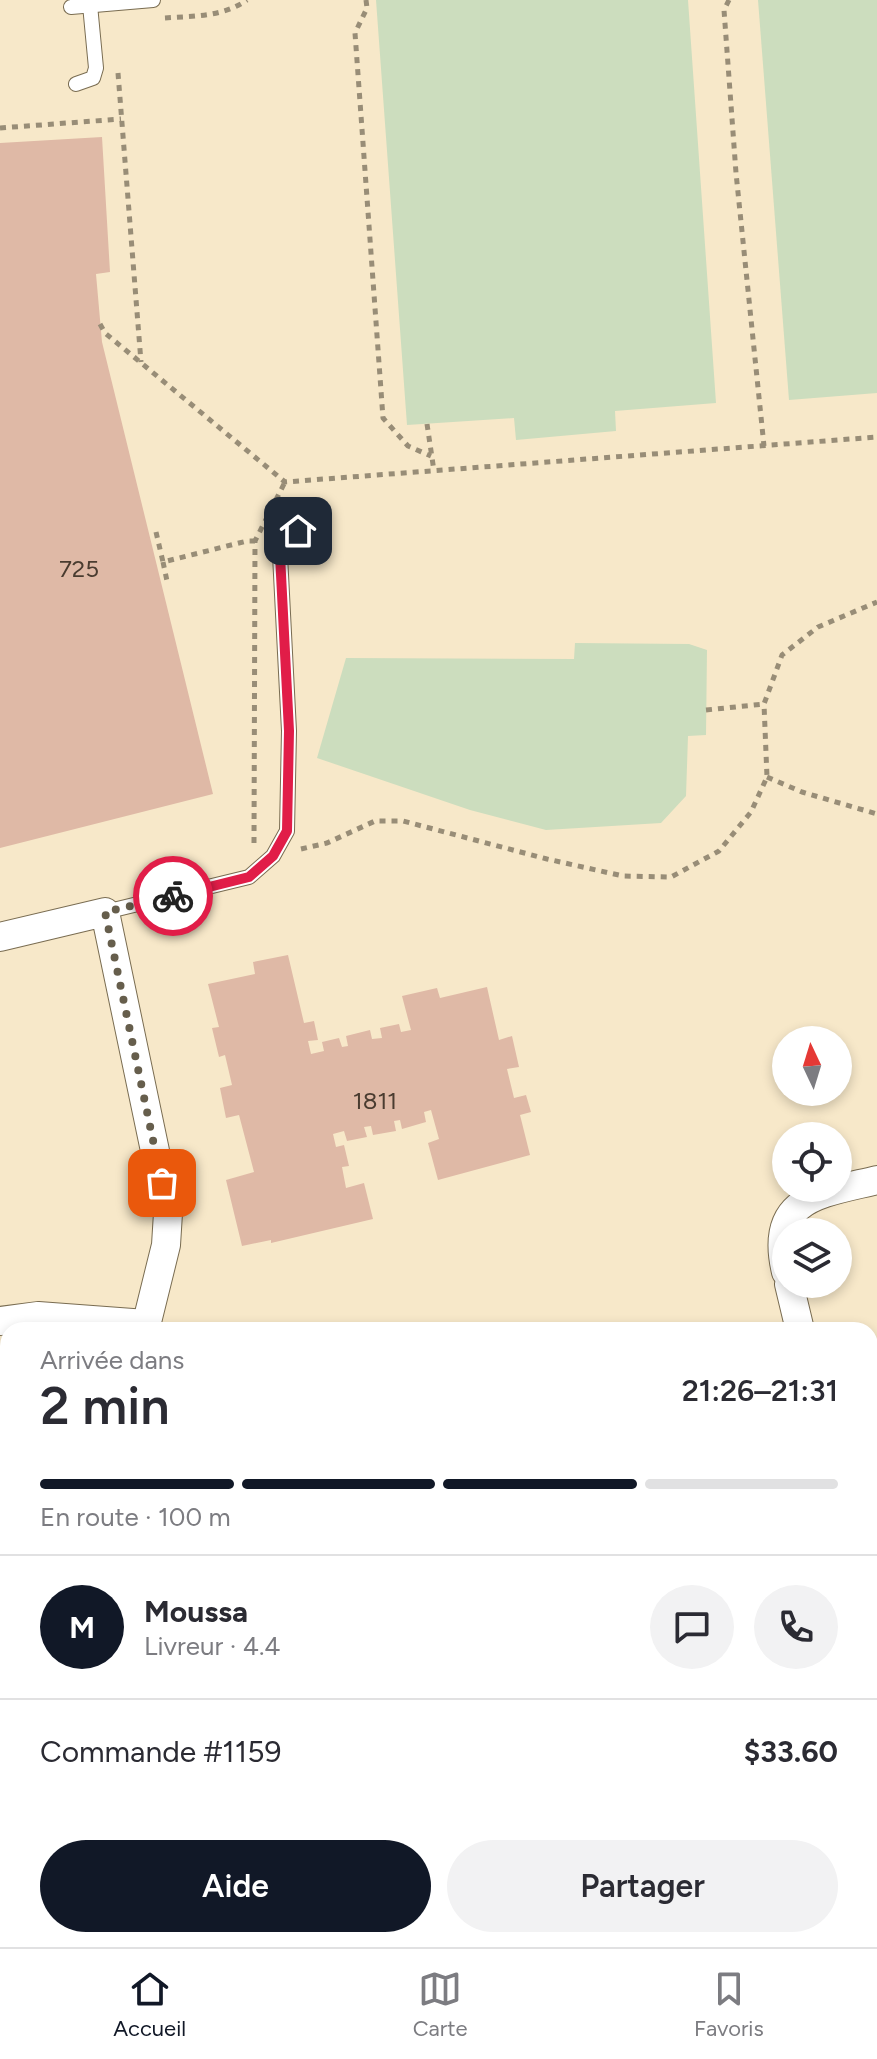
<!DOCTYPE html>
<html lang="fr">
<meta charset="utf-8">
<style>
body{margin:0;font-family:Figtree,sans-serif;background:#f2f2f3;color:#2b2b33;height:100vh;display:flex;flex-direction:column;font-size:30px;white-space:nowrap}
*{box-sizing:border-box;margin:0}
p{font-size:26px;color:#7c7c81}
.icon{flex:none;width:44px;height:44px;fill:none;stroke:currentColor;stroke-width:2;stroke-linecap:round;stroke-linejoin:round}
.map{position:relative;flex:1;overflow:hidden}
.side{position:absolute;left:0px;top:1322px;width:878px;height:626px;display:flex;flex-direction:column;background:#fff;border-radius:24px 24px 0 0;box-shadow:0 4px 12px #0003}
.side>*{flex:none}
.needle{width:52px;rotate:356deg}
.tools{position:absolute;left:772px;top:1026px;display:grid;gap:16px}
.tools a{display:grid;place-items:center;width:80px;height:80px;border-radius:50%;background:#fff;box-shadow:0 4px 12px #0003;font-size:40px}
.pin{position:absolute;display:grid;place-items:center;width:68px;height:68px;color:#fff;margin:-34px;border-radius:16px;box-shadow:0 4px 12px #0006}
.courier{position:absolute;display:grid;place-items:center;width:80px;height:80px;margin:-40px;border:6px solid #e11d48;border-radius:50%;background:#fff;color:#222;box-shadow:0 2px 10px #0007}
.overview em{font-style:normal;font-weight:600}
.overview div{display:flex;flex-direction:column-reverse}
.overview{display:flex;align-items:center;justify-content:space-between;height:136px;padding:0 40px}
h1{font-size:52px;font-weight:600;line-height:60px}
.bar{display:grid;grid-template-columns:repeat(4,1fr);gap:12px 8px;align-content:center;height:96px;padding:0 40px}
.bar i{height:10px;border-radius:6px;background:#e1e1e2}
.bar .on{background:#111827}
.bar p{grid-column:span 4}
.line{display:flex;align-items:center;gap:20px;padding:0 40px;border-top:2px solid #e1e1e2}
.line div{flex:1}
.round{display:grid;place-items:center;flex:none;width:84px;height:84px;border-radius:42px;background:#f2f2f3}
.action{display:flex;gap:16px;margin-top:auto;padding:16px 40px}
.action a{flex:1;height:92px;border-radius:48px;background:#111827;color:#fff;font-size:32px;font-weight:600;line-height:92px;text-align:center}
.action a+a{background:#f2f2f3;color:#2b2b33}
.menu{display:flex;justify-content:space-around;align-items:center;height:112px;border-top:2px solid #e1e1e2;background:#fff;font-size:22px;color:#7c7c81}
.menu a{display:grid;justify-items:center;gap:4px}
.menu .on{color:#111827}
.map>svg:first-child{display:block}
</style>
<div class="map">
<svg width="877" height="1947" viewBox="0 0 877 1947">
<rect width="100%" height="100%" fill="#f7e8c9"/>
<g fill="#ccddbe">
<polygon points="376,0 688,0 716,403 615,411 616,431 516,440 514,418 407,425"/>
<polygon points="758,0 877,0 877,393 789,400"/>
<polygon points="575,643 689,644 707,650 706,735 688,736 686,796 661,823 546,830 470,810 317,758 346,658 574,659"/>
</g>
<g fill="#dfb9a6">
<polygon points="102,137 110,272 96,274 102,342 213,794 0,848 0,143"/>
<polygon points="288,955 304,1023 314,1021 318,1040 308,1041 311,1054 324,1051 322,1042 339,1038 342,1047 348,1046 346,1036 370,1030 372,1039 382,1038 380,1028 399,1024 401,1032 411,1030 402,996 437,988 440,998 487,987 499,1040 512,1036 519,1067 507,1069 514,1098 526,1095 531,1112 520,1115 530,1155 438,1180 428,1143 439,1139 431,1110 424,1112 426,1122 402,1129 400,1120 394,1121 396,1131 373,1135 371,1126 364,1127 367,1137 347,1141 344,1131 333,1134 336,1147 344,1145 349,1166 342,1167 346,1188 364,1183 373,1219 271,1243 271,1240 242,1246 226,1180 254,1172 239,1115 226,1118 220,1088 232,1085 225,1055 219,1057 212,1028 219,1027 208,984 255,974 253,962"/>
</g>
<g fill="none" stroke-linecap="round" stroke-linejoin="round">
<defs>
<g id="service">
<polyline points="71,7 153,0"/>
<polyline points="76,84 93,78 96,68 90,5"/>
<polyline points="105,912 249,877 273,856 287,831 289,731 280,555 298,531"/>
</g>
<g id="minor">
<polyline points="0,937 105,912 168,1213 166,1245 145,1330"/>
<path d="M786,1272C768,1197 820,1194 877,1180"/>
<polyline points="789,1284 800,1330"/>
<polyline points="0,1321 38,1316 146,1324"/>
<polyline points="870,1580 877,1745"/>
<polyline points="225,1940 225,1947"/>
<polyline points="548,1940 548,1947"/>
</g>
</defs>
<use href="#service" stroke="#796c51" stroke-width="16"/>
<use href="#minor" stroke="#796c51" stroke-width="30"/>
<g stroke="#988d77" stroke-width="5" stroke-dasharray="6 6" stroke-linecap="butt">
<polyline points="366,0 367,8 355,33 383,418 408,446 431,456"/>
<polyline points="729,0 724,10 736,173 764,446"/>
<path d="M165,18C193,16 223,17 247,0"/>
<polyline points="118,73 141,362"/>
<polyline points="0,128 121,119"/>
<polyline points="100,324 105,333 285,482 877,437"/>
<polyline points="427,424 434,471"/>
<polyline points="156,532 163,562 247,541 255,541"/>
<polyline points="163,562 167,581"/>
<polyline points="706,710 764,704"/>
<polyline points="767,777 802,792 877,814"/>
<polyline points="254,843 255,541 285,482"/>
<polyline points="301,849 327,843 375,821 403,821 547,859 623,876 671,877 719,851 751,812 767,777 764,704 782,655 818,627 877,602"/>
<polyline points="870,1456 877,1454"/>
</g>
<use href="#service" stroke="#fff" stroke-width="14"/>
<use href="#minor" stroke="#fff" stroke-width="28"/>
</g>
<g fill="none" stroke-linecap="round" stroke-linejoin="round">
<polyline stroke="#665e4c" stroke-width="8" stroke-dasharray="0 14.4" points="162,1183 105,912 173,896"/>
<polyline stroke="#e11d48" stroke-width="10" points="173,896 249,877 273,856 287,831 289,731 280,555 298,531"/>
</g>
<g text-anchor="middle" dominant-baseline="central" stroke-width="6" stroke-linejoin="round" paint-order="stroke">
<g font-size="24" fill="#4a3c30">
<text x="79" y="568">725</text>
<text x="375" y="1100">1811</text>
</g>
</g>
</svg>
<div class="tools">
<a><svg class="needle" viewBox="-14 -14 28 28"><path d="M0-13l5 13h-10z" fill="#e53935"/><path d="M0 13l5-13h-10z" fill="#7c7c81"/></svg></a>
<a><svg class="icon" aria-label="locate" viewBox="0 0 24 24"><circle cx="12" cy="12" r="6"/><path d="M12 2v4M12 18v4M2 12h4M18 12h4"/></svg></a>
<a><svg class="icon" aria-label="layers" viewBox="0 0 24 24"><path d="M12 4l9 5-9 5-9-5zM3 14l9 5 9-5"/></svg></a>
</div>
<div class="pin" style="left:162px;top:1183px;background:#ea580c"><svg class="icon" aria-label="bag" viewBox="0 0 24 24"><path d="M5 8h14l-1 12H6zM9 8a3 3 0 0 1 6 0"/></svg></div>
<div class="pin" style="left:298px;top:531px;background:#1f2937"><svg class="icon" aria-label="home" viewBox="0 0 24 24"><path d="M3 11l9-7 9 7M6 9v11h12V9"/></svg></div>
<div class="courier" style="left:173px;top:896px"><svg class="icon" aria-label="bike" viewBox="0 0 24 24"><circle cx="6" cy="16" r="4"/><circle cx="18" cy="16" r="4"/><path d="M6 16l4-8h5l3 8M10 8l3 8H6M13 5h3"/></svg></div>
<section class="side">
<div class="overview"><div><h1>2 min</h1><p>Arrivée dans</p></div><em>21:26–21:31</em></div>
<div class="bar"><i class="on"></i><i class="on"></i><i class="on"></i><i></i><p>En route · 100 m</p></div>
<div class="line" style="height:144px"><b class="round" style="background:#111827;color:#fff">M</b><div><b>Moussa</b><p>Livreur · 4.4</p></div><a class="round"><svg class="icon" aria-label="chat" viewBox="0 0 24 24"><path d="M4 5h16v11H9l-5 4z"/></svg></a><a class="round"><svg class="icon" aria-label="phone" viewBox="0 0 24 24"><path d="M5 4h4l2 5-3 2q2 4 5 5l2-3 5 2v4C11 20 4 13 5 4z"/></svg></a></div>
<div class="line" style="height:104px"><div>Commande #1159</div><b>$33.60</b></div>
<div class="action"><a>Aide</a><a>Partager</a></div>
</section>
</div>
<nav class="menu">
<a class="on"><svg class="icon" aria-label="home" viewBox="0 0 24 24"><path d="M3 11l9-7 9 7M6 9v11h12V9"/></svg>Accueil</a>
<a><svg class="icon" aria-label="map" viewBox="0 0 24 24"><path d="M3 6l6-2 6 2 6-2v14l-6 2-6-2-6 2zM9 4v14M15 6v14"/></svg>Carte</a>
<a><svg class="icon" aria-label="saved" viewBox="0 0 24 24"><path d="M7 4h10v16l-5-4-5 4z"/></svg>Favoris</a>
</nav>
